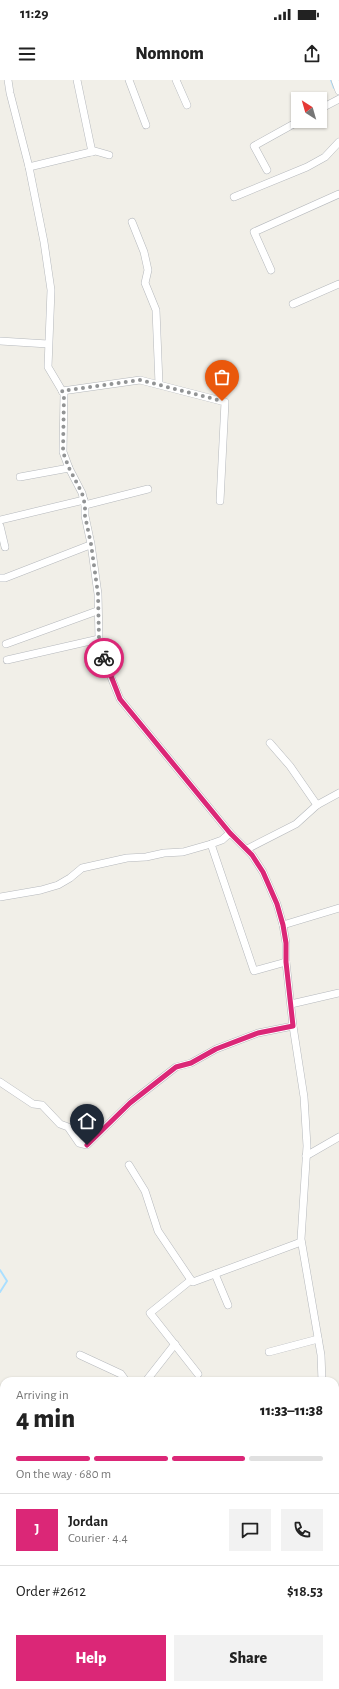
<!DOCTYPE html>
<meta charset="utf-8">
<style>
body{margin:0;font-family:"Alegreya Sans",sans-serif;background:#f2f2f2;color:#222;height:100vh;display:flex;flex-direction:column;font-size:15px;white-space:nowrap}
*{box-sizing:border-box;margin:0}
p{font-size:13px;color:#767676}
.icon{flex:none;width:22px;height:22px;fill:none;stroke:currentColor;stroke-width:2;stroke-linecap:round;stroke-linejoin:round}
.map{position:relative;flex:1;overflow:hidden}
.panel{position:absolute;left:0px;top:1297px;width:339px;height:312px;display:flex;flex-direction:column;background:#fff;border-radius:12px 12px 0 0;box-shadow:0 1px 3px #0004}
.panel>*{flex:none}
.needle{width:26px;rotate:323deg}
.buttons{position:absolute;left:291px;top:12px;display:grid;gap:8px}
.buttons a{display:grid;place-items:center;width:36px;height:36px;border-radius:0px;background:#fff;box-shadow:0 1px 3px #0004;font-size:20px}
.pin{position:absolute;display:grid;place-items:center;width:34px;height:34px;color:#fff;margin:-41px -17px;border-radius:50% 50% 50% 0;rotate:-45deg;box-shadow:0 0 4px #0007}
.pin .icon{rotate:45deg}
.courier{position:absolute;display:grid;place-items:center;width:40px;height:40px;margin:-20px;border:3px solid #db2777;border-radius:50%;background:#fff;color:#222;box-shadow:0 1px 5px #0007}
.overview em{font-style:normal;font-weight:800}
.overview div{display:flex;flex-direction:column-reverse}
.overview{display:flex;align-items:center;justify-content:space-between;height:68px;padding:0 16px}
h1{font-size:26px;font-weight:800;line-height:30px}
.bar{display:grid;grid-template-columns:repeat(4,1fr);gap:6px 4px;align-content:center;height:48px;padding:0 16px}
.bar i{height:5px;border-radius:3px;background:#e0e0e0}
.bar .current{background:#db2777}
.bar p{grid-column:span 4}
.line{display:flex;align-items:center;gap:10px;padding:0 16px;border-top:1px solid #e0e0e0}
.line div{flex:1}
.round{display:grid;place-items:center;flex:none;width:42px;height:42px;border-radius:0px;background:#f2f2f2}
.action{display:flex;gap:8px;margin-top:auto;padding:8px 16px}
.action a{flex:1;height:46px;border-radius:0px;background:#db2777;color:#fff;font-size:16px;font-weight:800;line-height:46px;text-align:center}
.action a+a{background:#f2f2f2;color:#222}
.status{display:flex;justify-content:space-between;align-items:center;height:28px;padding:0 20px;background:#fff;direction:ltr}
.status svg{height:11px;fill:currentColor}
header{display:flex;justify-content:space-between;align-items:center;height:52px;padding:0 16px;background:#fff;font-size:18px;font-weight:800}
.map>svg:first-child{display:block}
</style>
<div class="status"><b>11:29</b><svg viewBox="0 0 49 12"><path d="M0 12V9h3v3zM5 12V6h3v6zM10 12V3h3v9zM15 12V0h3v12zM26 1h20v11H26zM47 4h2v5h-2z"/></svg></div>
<header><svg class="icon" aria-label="menu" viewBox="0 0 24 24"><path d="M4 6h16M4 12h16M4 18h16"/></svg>Nomnom<svg class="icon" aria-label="share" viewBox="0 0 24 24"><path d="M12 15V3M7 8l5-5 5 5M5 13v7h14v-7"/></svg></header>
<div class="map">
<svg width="339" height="1609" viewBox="0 0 339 1609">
<rect width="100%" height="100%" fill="#f1efe8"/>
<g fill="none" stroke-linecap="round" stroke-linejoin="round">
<g stroke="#aadfff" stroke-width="2">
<polyline points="331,0 334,8"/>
<polyline points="0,1190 7,1201 0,1212"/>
</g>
<defs>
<g id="minor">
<polyline points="8,0 10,13 29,87 44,162 51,210 48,287 64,314 63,372 69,388 82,413 85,425 85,436 91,464 98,514 99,559 104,580 120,619 230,753 252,775 263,792 277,824 283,845 286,863 286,882 293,946 304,1017 307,1066 301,1159 321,1275 322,1301"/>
<polyline points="77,0 92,72"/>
<polyline points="129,0 146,45"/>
<polyline points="176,0 187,25"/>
<polyline points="335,0 339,11"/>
<polyline points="320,29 339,19"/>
<polyline points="29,87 95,71 109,75"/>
<polyline points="267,90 254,66 299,41"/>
<polyline points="234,117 307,87 325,77 339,62"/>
<polyline points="132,142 144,172 148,190 145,203 156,230 159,304"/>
<polyline points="271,190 254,152 339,114"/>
<polyline points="293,224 339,204"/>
<polyline points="0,261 48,264"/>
<polyline points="62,311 140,300 225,322 220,421"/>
<polyline points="20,397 69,388"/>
<polyline points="85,425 148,409"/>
<polyline points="0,440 84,420"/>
<polyline points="0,446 5,467"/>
<polyline points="0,498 5,498 90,465"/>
<polyline points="6,564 97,531"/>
<polyline points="7,580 99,559"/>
<polyline points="270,663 290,686 317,725"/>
<polyline points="211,764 254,891 286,882"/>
<polyline points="247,769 296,744 317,725 339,713"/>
<polyline points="0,817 41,810 58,805 70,798 82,788 127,778 146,777 164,773 183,772 211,764 222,760 230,753"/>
<polyline points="283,845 339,828"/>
<polyline points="291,924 339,913"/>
<polyline points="0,1002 33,1024 42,1025 60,1044 68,1047 79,1063 87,1065 130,1023 176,987 191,983 216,969 258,953 293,946"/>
<polyline points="306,1076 339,1057"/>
<polyline points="129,1085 145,1111 158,1151 191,1200"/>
<polyline points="215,1194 228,1225"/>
<polyline points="269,1272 318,1259"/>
<polyline points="80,1275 121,1294 126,1301"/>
<polyline points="198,1294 150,1233 191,1200 193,1202 301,1162"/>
<polyline points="146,1301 175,1264"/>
<polyline points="335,1479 339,1480"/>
</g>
</defs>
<use href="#minor" stroke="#b5b8bc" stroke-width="8"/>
<use href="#minor" stroke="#fff" stroke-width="7"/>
</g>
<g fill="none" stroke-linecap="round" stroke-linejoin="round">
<polyline stroke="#929495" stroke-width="4" stroke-dasharray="0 7.2" points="104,578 99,559 98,514 91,464 85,436 85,425 82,413 69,388 63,372 64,314 62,311 140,300 222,321"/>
<polyline stroke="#db2777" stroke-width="5" points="87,1065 130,1023 176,987 191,983 216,969 258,953 293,946 286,882 286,863 283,845 277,824 263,792 252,775 230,753 120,619 104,578"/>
</g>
</svg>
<div class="buttons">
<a><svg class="needle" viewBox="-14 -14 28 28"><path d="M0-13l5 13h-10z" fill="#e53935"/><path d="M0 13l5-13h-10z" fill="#767676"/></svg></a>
</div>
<div class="pin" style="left:222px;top:321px;background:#ea580c"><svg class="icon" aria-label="bag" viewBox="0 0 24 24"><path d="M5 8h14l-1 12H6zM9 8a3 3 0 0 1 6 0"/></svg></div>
<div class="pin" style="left:87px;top:1065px;background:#1f2937"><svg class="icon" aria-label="home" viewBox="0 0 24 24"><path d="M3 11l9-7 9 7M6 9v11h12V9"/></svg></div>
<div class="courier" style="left:104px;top:578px"><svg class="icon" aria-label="bike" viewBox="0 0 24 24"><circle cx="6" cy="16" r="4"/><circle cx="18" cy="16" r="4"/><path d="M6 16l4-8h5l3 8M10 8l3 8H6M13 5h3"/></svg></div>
<section class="panel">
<div class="overview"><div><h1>4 min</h1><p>Arriving in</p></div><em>11:33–11:38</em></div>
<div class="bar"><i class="current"></i><i class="current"></i><i class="current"></i><i></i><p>On the way · 680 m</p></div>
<div class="line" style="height:72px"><b class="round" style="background:#db2777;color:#fff">J</b><div><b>Jordan</b><p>Courier · 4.4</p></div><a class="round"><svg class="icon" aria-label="chat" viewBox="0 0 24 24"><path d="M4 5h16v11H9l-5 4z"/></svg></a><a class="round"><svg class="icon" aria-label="phone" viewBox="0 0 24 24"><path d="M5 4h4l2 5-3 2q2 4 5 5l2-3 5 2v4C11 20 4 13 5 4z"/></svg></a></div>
<div class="line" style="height:52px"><div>Order #2612</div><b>$18.53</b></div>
<div class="action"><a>Help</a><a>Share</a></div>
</section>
</div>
